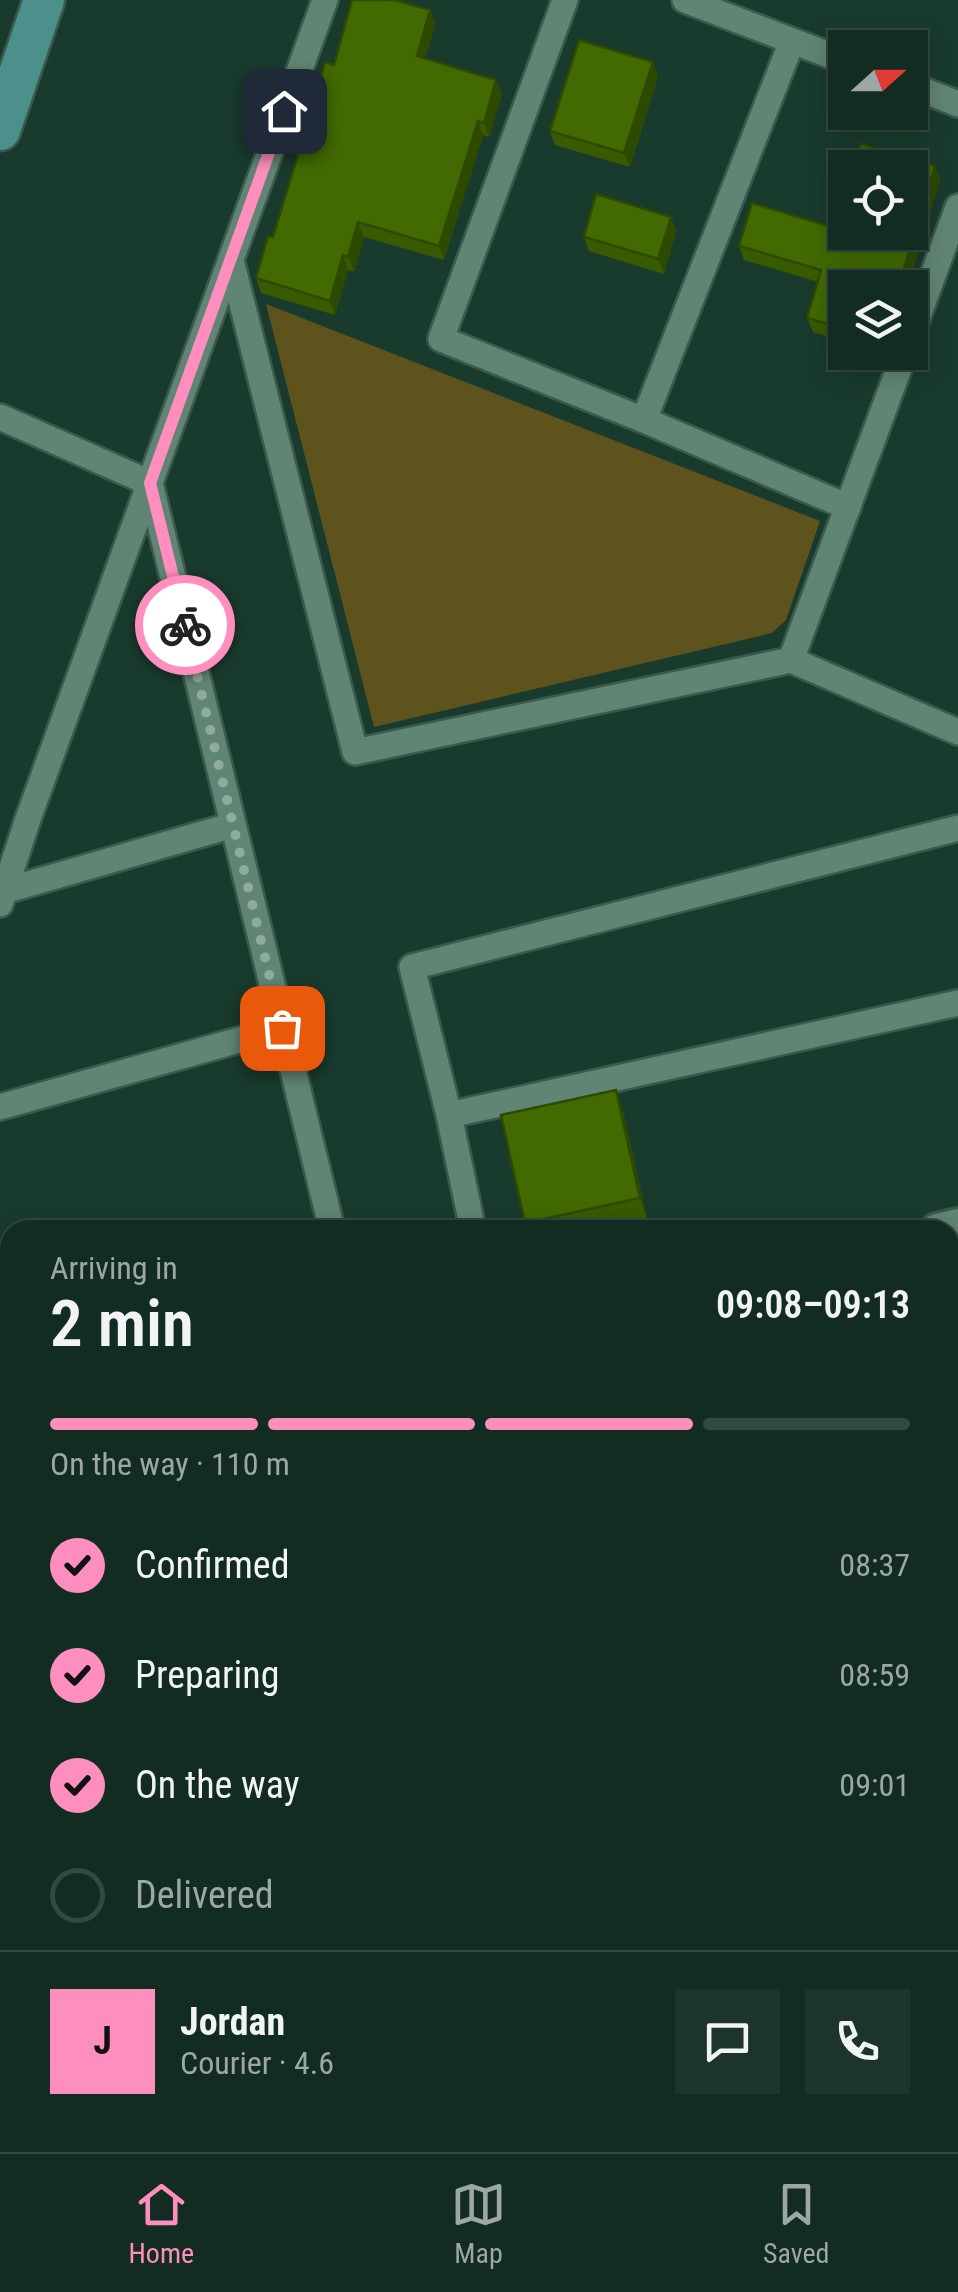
<!DOCTYPE html>
<meta charset="utf-8">
<style>
body{margin:0;font-family:"Roboto Condensed",sans-serif;background:#1c342a;color:#f1f3f6;height:100vh;display:flex;flex-direction:column;font-size:38px;white-space:nowrap}
*{box-sizing:border-box;margin:0}
p{font-size:32px;color:#9da7a5}
.icon{flex:none;width:55px;height:55px;fill:none;stroke:currentColor;stroke-width:2;stroke-linecap:round;stroke-linejoin:round}
.map{position:relative;flex:1;overflow:hidden}
.drawer{position:absolute;left:0px;top:1220px;width:960px;height:932px;display:flex;flex-direction:column;background:#132c22;border-radius:30px 30px 0 0;box-shadow:0 5px 25px #0003,0 0 0 2px #324840}
.drawer>*{flex:none}
.needle{width:65px;rotate:69deg}
.controls{position:absolute;left:828px;top:30px;display:grid;gap:20px}
.controls a{display:grid;place-items:center;width:100px;height:100px;border-radius:0px;background:#132c22;box-shadow:0 5px 25px #0003,0 0 0 2px #324840;font-size:50px}
.pin{position:absolute;display:grid;place-items:center;width:85px;height:85px;color:#fff;margin:-42px;border-radius:20px;box-shadow:0 5px 15px #0006}
.courier{position:absolute;display:grid;place-items:center;width:100px;height:100px;margin:-50px;border:8px solid #fe8ebd;border-radius:50%;background:#fff;color:#222;box-shadow:0 2px 12px #0007}
.headline em{font-style:normal;font-weight:600}
.headline div{display:flex;flex-direction:column-reverse}
.headline{display:flex;align-items:center;justify-content:space-between;height:170px;padding:0 50px}
h1{font-size:65px;font-weight:600;line-height:75px}
.bar{display:grid;grid-template-columns:repeat(4,1fr);gap:15px 10px;align-content:center;height:120px;padding:0 50px}
.bar i{height:12px;border-radius:8px;background:#324840}
.bar .current{background:#fe8ebd}
.bar p{grid-column:span 4}
.line{display:flex;align-items:center;gap:25px;padding:0 50px;border-top:2px solid #324840}
.line div{flex:1}
.round{display:grid;place-items:center;flex:none;width:105px;height:105px;border-radius:0px;background:#1c342a}
ol{padding:0 50px;list-style:none}
li{display:flex;align-items:center;gap:30px;height:110px}
li p{margin-inline-start:auto}
li .icon{padding:10px;border-radius:50%;background:#fe8ebd;color:#111;stroke-width:4}
li:last-child{color:#9da7a5}
li i{width:55px;height:55px;border:5px solid #324840;border-radius:50%}
.dock{display:flex;justify-content:space-around;align-items:center;height:140px;border-top:2px solid #324840;background:#132c22;font-size:28px;color:#9da7a5}
.dock a{display:grid;justify-items:center;gap:5px}
.dock .current{color:#fe8ebd}
.map>svg:first-child{display:block}
</style>
<div class="map">
<svg width="958" height="2152" viewBox="0 0 958 2152">
<rect width="100%" height="100%" fill="#193b2d"/>
<g fill="#5f531d">
<polygon points="266,304 820,521 786,620 772,633 374,727"/>
<polygon points="950,1923 958,1957 958,2122 950,2124"/>
</g>
<polygon fill="#816e16" points="0,1667 10,1709 10,2142 152,2143 156,2152 0,2152"/>
<g fill="none" stroke-linecap="round" stroke-linejoin="round">
<defs>
<g id="service">
<polyline points="0,1710 10,1743"/>
<polyline points="950,1793 958,1830"/>
<polyline points="480,2142 482,2152"/>
<polyline points="736,2142 738,2152"/>
</g>
<g id="minor">
<polyline points="565,0 441,339 644,420"/>
<polyline points="685,0 845,61"/>
<polyline points="792,41 644,420 848,507"/>
<polyline points="910,85 958,104"/>
<polyline points="231,260 355,752 791,660 905,352"/>
<polyline points="910,338 958,207"/>
<polyline points="0,417 150,483 332,1230"/>
<polyline points="791,660 958,732"/>
<polyline points="4,891 233,825"/>
<polyline points="0,904 28,819 325,0"/>
<polyline points="0,1107 282,1028"/>
<polyline points="449,1115 958,1003"/>
<polyline points="473,1230 449,1115 412,967 958,828"/>
<polyline points="0,1312 10,1310"/>
</g>
<g id="tertiary">
<polyline points="937,1230 958,1225"/>
<polyline points="950,1272 958,1270"/>
<polyline points="0,1474 10,1471"/>
<polyline points="0,1510 10,1507"/>
</g>
<polyline id="primary" points="0,130 44,0"/>
</defs>
<use href="#service" stroke="#3b594d" stroke-width="18"/>
<use href="#minor" stroke="#3b594d" stroke-width="30"/>
<use href="#tertiary" stroke="#3b594d" stroke-width="38"/>
<use href="#primary" stroke="#3b594d" stroke-width="45"/>
<use href="#service" stroke="#618574" stroke-width="12"/>
<use href="#minor" stroke="#618574" stroke-width="25"/>
<use href="#tertiary" stroke="#618574" stroke-width="32"/>
<use href="#primary" stroke="#4b908b" stroke-width="40"/>
</g>
<g fill="#395b00">
<polygon points="430,10 435,25 425,58 496,80 502,94 489,137 483,135 444,260 364,237 354,271 348,270 335,315 261,293 256,278 273,237 297,157 296,154 311,111 334,65"/>
<polygon points="658,77 630,167 555,145 550,131"/>
<polygon points="935,166 940,180 907,288 845,288 845,342 813,332 807,318 818,282 744,260 739,246 834,228"/>
<polygon points="671,217 676,231 664,274 589,251 584,237"/>
<polygon points="623,1111 647,1218 595,1230 527,1230 525,1223"/>
<polygon points="958,1363 958,1726 950,1703"/>
<polygon points="548,2142 676,2142 679,2152 550,2152"/>
</g>
<g fill="#2e4a00">
<polygon points="430,10 435,25 422,70 417,56"/>
<polygon points="653,62 658,77 630,167 624,153"/>
<polygon points="496,80 502,94 489,137 484,123"/>
<polygon points="478,121 483,135 444,260 439,246"/>
<polygon points="935,166 940,180 907,288 898,288"/>
<polygon points="671,217 676,231 664,274 658,259"/>
<polygon points="358,222 364,237 354,271 348,257"/>
<polygon points="343,255 348,270 335,315 330,301"/>
<polygon points="616,1090 623,1111 647,1218 640,1198"/>
</g>
<g fill="#426a00" stroke="#2e4a00" stroke-width="2.5">
<polygon points="352,0 395,0 430,10 417,56 496,80 484,123 478,121 439,246 358,222 348,257 343,255 330,301 256,278 268,236 273,237 298,154 296,154 308,110 311,111 325,62 334,65"/>
<polygon points="579,40 653,62 624,153 550,131"/>
<polygon points="861,144 935,166 898,288 845,288 845,329 807,318 821,270 739,246 752,203 834,228 845,194 845,232 910,232 910,168 853,168"/>
<polygon points="596,194 671,217 658,259 584,237"/>
<polygon points="616,1090 640,1198 525,1223 501,1115"/>
<polygon points="958,1363 958,1704 950,1706 950,1364"/>
<polygon points="10,1532 10,1669 0,1640 0,1533"/>
<polygon points="171,2142 378,2142 381,2152 175,2152"/>
<polygon points="548,2142 647,2142 609,2152 550,2152"/>
</g>
<g fill="none" stroke-linecap="round" stroke-linejoin="round">
<polyline stroke="#91aa9f" stroke-width="10" stroke-dasharray="0 18" points="185,625 282,1028"/>
<polyline stroke="#fe8ebd" stroke-width="12" points="185,625 150,483 284,111"/>
</g>
</svg>
<div class="controls">
<a><svg class="needle" viewBox="-14 -14 28 28"><path d="M0-13l5 13h-10z" fill="#e53935"/><path d="M0 13l5-13h-10z" fill="#9da7a5"/></svg></a>
<a><svg class="icon" aria-label="locate" viewBox="0 0 24 24"><circle cx="12" cy="12" r="6"/><path d="M12 2v4M12 18v4M2 12h4M18 12h4"/></svg></a>
<a><svg class="icon" aria-label="layers" viewBox="0 0 24 24"><path d="M12 4l9 5-9 5-9-5zM3 14l9 5 9-5"/></svg></a>
</div>
<div class="pin" style="left:282px;top:1028px;background:#ea580c"><svg class="icon" aria-label="bag" viewBox="0 0 24 24"><path d="M5 8h14l-1 12H6zM9 8a3 3 0 0 1 6 0"/></svg></div>
<div class="pin" style="left:284px;top:111px;background:#1f2937"><svg class="icon" aria-label="home" viewBox="0 0 24 24"><path d="M3 11l9-7 9 7M6 9v11h12V9"/></svg></div>
<div class="courier" style="left:185px;top:625px"><svg class="icon" aria-label="bike" viewBox="0 0 24 24"><circle cx="6" cy="16" r="4"/><circle cx="18" cy="16" r="4"/><path d="M6 16l4-8h5l3 8M10 8l3 8H6M13 5h3"/></svg></div>
<section class="drawer">
<div class="headline"><div><h1>2 min</h1><p>Arriving in</p></div><em>09:08–09:13</em></div>
<div class="bar"><i class="current"></i><i class="current"></i><i class="current"></i><i></i><p>On the way · 110 m</p></div>
<ol>
<li><svg class="icon" aria-label="check" viewBox="0 0 24 24"><path d="M5 12l5 5 9-10"/></svg>Confirmed<p>08:37</p></li>
<li><svg class="icon" aria-label="check" viewBox="0 0 24 24"><path d="M5 12l5 5 9-10"/></svg>Preparing<p>08:59</p></li>
<li><svg class="icon" aria-label="check" viewBox="0 0 24 24"><path d="M5 12l5 5 9-10"/></svg>On the way<p>09:01</p></li>
<li><i></i>Delivered</li>
</ol>
<div class="line" style="height:180px"><b class="round" style="background:#fe8ebd;color:#111">J</b><div><b>Jordan</b><p>Courier · 4.6</p></div><a class="round"><svg class="icon" aria-label="chat" viewBox="0 0 24 24"><path d="M4 5h16v11H9l-5 4z"/></svg></a><a class="round"><svg class="icon" aria-label="phone" viewBox="0 0 24 24"><path d="M5 4h4l2 5-3 2q2 4 5 5l2-3 5 2v4C11 20 4 13 5 4z"/></svg></a></div>
</section>
</div>
<nav class="dock">
<a class="current"><svg class="icon" aria-label="home" viewBox="0 0 24 24"><path d="M3 11l9-7 9 7M6 9v11h12V9"/></svg>Home</a>
<a><svg class="icon" aria-label="map" viewBox="0 0 24 24"><path d="M3 6l6-2 6 2 6-2v14l-6 2-6-2-6 2zM9 4v14M15 6v14"/></svg>Map</a>
<a><svg class="icon" aria-label="saved" viewBox="0 0 24 24"><path d="M7 4h10v16l-5-4-5 4z"/></svg>Saved</a>
</nav>
